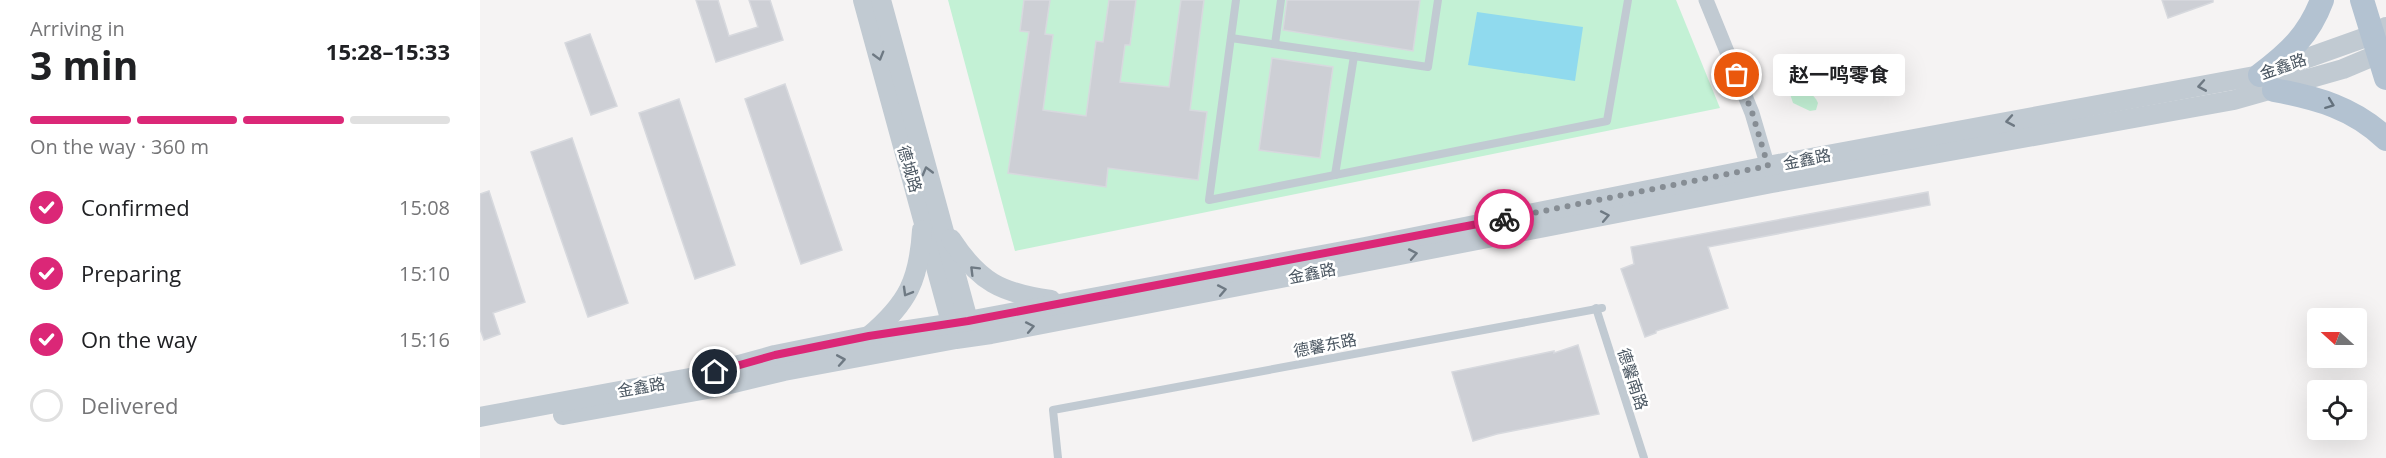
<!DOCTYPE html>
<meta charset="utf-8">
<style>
body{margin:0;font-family:"Open Sans","Noto Sans SC",sans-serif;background:#f6f6f6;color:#202124;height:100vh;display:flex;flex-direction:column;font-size:22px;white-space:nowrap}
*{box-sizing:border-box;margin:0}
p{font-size:20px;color:#757577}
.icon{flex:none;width:33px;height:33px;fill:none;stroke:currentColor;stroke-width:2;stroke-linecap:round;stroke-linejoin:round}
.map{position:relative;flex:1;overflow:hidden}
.drawer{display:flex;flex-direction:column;background:#fff;width:480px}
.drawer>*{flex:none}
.needle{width:39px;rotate:291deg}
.buttons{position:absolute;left:1827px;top:308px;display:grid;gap:12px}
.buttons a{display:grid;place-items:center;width:60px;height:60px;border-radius:6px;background:#fff;box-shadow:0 6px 24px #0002;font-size:30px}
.pin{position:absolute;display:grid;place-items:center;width:51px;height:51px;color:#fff;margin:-26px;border:3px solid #fff;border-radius:50%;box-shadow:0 2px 6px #0007}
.courier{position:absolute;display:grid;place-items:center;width:60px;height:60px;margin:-30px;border:4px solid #db2777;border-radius:50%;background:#fff;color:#222;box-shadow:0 2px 8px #0007}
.bubble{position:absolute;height:42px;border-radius:6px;background:#fff;box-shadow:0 6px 24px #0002;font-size:20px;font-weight:700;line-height:42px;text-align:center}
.summary em{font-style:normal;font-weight:700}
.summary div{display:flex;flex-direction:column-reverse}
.summary{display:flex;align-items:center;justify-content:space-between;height:102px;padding:0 30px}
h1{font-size:39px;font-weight:700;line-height:45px}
.bar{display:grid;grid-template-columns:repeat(4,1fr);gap:9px 6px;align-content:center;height:72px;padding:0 30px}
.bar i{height:8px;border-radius:4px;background:#e0e0e0}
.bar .on{background:#db2777}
.bar p{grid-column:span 4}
ol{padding:0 30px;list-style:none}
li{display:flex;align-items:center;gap:18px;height:66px}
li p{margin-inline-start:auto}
li .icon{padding:6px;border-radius:50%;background:#db2777;color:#fff;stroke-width:4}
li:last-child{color:#757577}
li i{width:33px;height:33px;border:3px solid #e0e0e0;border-radius:50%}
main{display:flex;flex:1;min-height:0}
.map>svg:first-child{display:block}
</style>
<main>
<section class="drawer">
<div class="summary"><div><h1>3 min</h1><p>Arriving in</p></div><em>15:28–15:33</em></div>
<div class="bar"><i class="on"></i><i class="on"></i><i class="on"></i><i></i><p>On the way · 360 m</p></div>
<ol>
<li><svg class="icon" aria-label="check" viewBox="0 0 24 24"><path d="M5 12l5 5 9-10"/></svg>Confirmed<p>15:08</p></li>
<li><svg class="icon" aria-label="check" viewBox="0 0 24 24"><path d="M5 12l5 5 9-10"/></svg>Preparing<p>15:10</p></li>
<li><svg class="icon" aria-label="check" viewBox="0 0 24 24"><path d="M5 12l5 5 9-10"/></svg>On the way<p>15:16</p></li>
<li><i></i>Delivered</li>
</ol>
</section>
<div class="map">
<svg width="1906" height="458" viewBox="0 0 1906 458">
<rect width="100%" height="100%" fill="#f5f3f3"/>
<g fill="#c3f1d5">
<polygon points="468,0 1196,0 1240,108 535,251"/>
<path d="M1314,88C1325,90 1334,93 1338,103L1336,110L1330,111L1313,103L1309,91Z"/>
</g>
<polygon fill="#90daee" points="997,12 1103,27 1095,81 988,65"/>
<g fill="#cdcfd5" stroke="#d7d9de" stroke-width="1.5">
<polygon points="216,0 238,0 249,36 278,27 269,0 290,0 303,40 236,62"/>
<polygon points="544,0 570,0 565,34 573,35 563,110 606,116 616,41 623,42 629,0 656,0 650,45 645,45 640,82 689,87 701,0 724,0 710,110 727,112 718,180 628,168 626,187 528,173 549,32 540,31"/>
<polygon points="807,0 940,0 933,51 803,30"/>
<polygon points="1682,0 1733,0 1733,2 1688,18"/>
<polygon points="110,34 137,106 111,115 85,43"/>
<polygon points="792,58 853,67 840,158 779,150"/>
<polygon points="305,84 362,250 321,264 265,99"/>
<polygon points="199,99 255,265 215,279 159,113"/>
<polygon points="92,138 148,303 108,317 51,152"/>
<polygon points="9,191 45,302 13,313 20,334 4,340 0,329 0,194"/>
<polygon points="1448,192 1450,205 1228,247 1248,308 1176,331 1176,333 1165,337 1141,269 1154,264 1151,247"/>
<polygon points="1098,345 1119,414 1017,434 993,441 972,372 1074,351 1074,353"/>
</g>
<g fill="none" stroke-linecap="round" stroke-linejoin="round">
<g stroke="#c1cad2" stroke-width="8">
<polyline points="756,0 729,200 1127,121 1148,0"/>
<polyline points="751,38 948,67 958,0"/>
<polyline points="795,44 801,0"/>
<polyline points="855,175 874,56"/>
<polyline points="1116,308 1164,458"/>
<polyline points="578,458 573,410 1122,308"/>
</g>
<polyline stroke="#c1cad2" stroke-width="15" points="1226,0 1272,113 1290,174"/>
<g stroke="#c1cad2" stroke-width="20">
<polyline points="383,0 474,333"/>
<polyline points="401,0 491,331"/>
<path d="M471,239C499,282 521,293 571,300"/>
<path d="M389,336C428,303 439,280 442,230"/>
<polyline points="83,415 233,388 304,371 476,339 511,334 1292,183 1754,100 1863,69 1906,51"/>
<polyline points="0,417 215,377 295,355 389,336 488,321 885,247 1288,166 1780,75 1892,35 1906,27"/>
</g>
<g stroke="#b3c2d1" stroke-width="24">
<polyline points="1882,0 1906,78"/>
<path d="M1780,75C1809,53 1829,35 1842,0"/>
<path d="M1794,90C1837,98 1874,108 1906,139"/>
</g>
</g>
<defs><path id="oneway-chevron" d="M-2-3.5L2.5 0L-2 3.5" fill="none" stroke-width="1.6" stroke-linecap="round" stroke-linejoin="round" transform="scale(1.5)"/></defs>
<g stroke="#6e7983">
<use href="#oneway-chevron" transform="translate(399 56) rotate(74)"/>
<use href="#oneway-chevron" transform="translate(1722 86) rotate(170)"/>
<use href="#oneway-chevron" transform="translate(1530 121) rotate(170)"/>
<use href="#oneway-chevron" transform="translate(447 171) rotate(-105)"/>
<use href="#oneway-chevron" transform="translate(1125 216) rotate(-11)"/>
<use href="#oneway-chevron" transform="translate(933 254) rotate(-11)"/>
<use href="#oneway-chevron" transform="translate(494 270) rotate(-135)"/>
<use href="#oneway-chevron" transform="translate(742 290) rotate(-11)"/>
<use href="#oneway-chevron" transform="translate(427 292) rotate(120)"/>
<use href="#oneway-chevron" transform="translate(550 327) rotate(-11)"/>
<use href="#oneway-chevron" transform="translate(361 360) rotate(-10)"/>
</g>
<use stroke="#64717d" href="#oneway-chevron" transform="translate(1850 104) rotate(21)"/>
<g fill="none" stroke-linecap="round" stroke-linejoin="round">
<polyline stroke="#868d94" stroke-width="6" stroke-dasharray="0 10.8" points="1024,219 1288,166 1272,112 1257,75"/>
<polyline stroke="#db2777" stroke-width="8" points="235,372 295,355 389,336 488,321 1024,219"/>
</g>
<g text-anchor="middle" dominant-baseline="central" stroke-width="5" stroke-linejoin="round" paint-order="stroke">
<g font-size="16" fill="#4a5661" stroke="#fff">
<text transform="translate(1803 66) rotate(-19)">金鑫路</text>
<text transform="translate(1327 159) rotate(-11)">金鑫路</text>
<text transform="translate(430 169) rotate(74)">德城路</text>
<text transform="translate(832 273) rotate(-11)">金鑫路</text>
<text transform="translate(845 345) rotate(-11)">德馨东路</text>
<text transform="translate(1153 379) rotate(72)">德馨南路</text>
<text transform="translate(161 387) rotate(-10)">金鑫路</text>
</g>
</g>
</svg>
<div class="buttons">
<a><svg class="needle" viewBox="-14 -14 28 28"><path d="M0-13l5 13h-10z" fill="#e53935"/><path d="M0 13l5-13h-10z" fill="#757577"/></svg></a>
<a><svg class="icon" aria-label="locate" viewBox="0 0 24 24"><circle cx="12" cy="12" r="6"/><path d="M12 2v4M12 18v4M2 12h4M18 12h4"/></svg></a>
</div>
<div class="pin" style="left:1257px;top:75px;background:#ea580c"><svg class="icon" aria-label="bag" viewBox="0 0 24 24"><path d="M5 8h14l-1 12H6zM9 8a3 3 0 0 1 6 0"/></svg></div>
<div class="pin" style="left:235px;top:372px;background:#1f2937"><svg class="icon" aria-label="home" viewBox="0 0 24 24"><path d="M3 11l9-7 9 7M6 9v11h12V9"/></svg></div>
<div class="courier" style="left:1024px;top:219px"><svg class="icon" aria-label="bike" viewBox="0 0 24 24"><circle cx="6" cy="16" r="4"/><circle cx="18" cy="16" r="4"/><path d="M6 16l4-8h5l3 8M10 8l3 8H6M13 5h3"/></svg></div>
<div class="bubble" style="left:1293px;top:54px;width:132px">赵一鸣零食</div>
</div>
</main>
